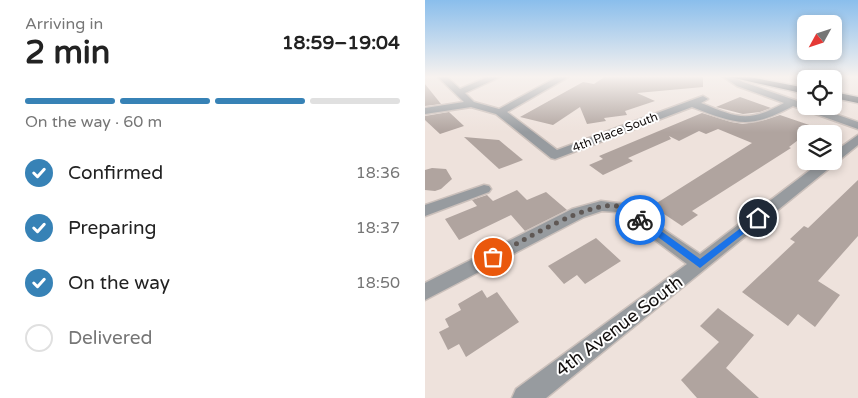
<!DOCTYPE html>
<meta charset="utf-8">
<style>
body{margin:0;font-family:"Varela Round",sans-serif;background:#f6f6f6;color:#222;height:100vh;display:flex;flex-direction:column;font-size:19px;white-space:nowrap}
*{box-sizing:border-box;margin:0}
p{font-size:16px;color:#767676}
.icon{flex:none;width:28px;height:28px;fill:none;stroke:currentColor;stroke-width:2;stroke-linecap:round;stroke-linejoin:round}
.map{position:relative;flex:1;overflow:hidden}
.drawer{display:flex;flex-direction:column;background:#fff;width:425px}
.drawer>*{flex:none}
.needle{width:32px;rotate:230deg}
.fabs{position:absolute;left:372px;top:15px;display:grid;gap:10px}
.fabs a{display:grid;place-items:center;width:45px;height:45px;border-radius:8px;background:#fff;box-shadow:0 2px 8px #0003;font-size:25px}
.pin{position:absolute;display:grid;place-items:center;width:42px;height:42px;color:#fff;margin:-21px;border:2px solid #fff;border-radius:50%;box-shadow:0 1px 5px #0007}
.courier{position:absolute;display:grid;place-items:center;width:50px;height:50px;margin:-25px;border:4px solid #1a73e8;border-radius:50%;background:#fff;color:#222;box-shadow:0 1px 6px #0007}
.headline em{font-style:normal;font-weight:700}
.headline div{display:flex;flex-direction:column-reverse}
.headline{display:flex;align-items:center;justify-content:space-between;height:85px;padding:0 25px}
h1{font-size:32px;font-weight:700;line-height:38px}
.bar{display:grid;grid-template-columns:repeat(4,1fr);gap:8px 5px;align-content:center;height:60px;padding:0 25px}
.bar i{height:6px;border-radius:4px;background:#e0e0e0}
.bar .selected{background:#3782b6}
.bar p{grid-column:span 4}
ol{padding:0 25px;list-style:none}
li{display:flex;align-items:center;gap:15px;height:55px}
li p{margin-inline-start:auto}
li .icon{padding:5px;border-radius:50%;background:#3782b6;color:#fff;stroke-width:4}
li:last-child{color:#767676}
li i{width:28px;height:28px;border:2px solid #e0e0e0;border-radius:50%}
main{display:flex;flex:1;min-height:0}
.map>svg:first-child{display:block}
</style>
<main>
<section class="drawer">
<div class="headline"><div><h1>2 min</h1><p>Arriving in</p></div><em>18:59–19:04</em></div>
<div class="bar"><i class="selected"></i><i class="selected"></i><i class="selected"></i><i></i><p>On the way · 60 m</p></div>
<ol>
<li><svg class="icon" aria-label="check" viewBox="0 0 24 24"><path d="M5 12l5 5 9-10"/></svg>Confirmed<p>18:36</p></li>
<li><svg class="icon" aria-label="check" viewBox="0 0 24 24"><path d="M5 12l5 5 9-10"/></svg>Preparing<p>18:37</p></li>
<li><svg class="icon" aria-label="check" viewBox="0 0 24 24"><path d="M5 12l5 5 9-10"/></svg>On the way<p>18:50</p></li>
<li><i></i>Delivered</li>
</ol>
</section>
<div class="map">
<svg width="433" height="398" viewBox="0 0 433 398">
<rect width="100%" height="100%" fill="#eee2dc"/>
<g fill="#b0a49f">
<polygon points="181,76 278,76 278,87 212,93 230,101 200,111 202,115 179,118 181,121 162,124 155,107 128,125 95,117 158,82 169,84"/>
<polygon points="0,84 16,104 0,106"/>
<polygon points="315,97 346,108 335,112 318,114 291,107"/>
<polygon points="24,112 39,126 15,134 0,120 0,116"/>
<polygon points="277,113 306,122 318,124 340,120 355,115 393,128 381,134 364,147 366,148 267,211 273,215 257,226 227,206 327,143 293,129 281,134 274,131 254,141 244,136 246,139 203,158 208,161 178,175 164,165 178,159 174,156"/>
<polygon points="39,137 74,140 98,160 74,169"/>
<polygon points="7,168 21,169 27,179 16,189 10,191 0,190 0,170"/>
<polygon points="433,180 433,236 393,281 415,295 390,327 373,314 363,326 317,292 370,242 365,239 379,226 383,228"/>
<polygon points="92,190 102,200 121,192 142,210 100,231 86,215 34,240 20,219 52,206 47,200 62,195 68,201"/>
<polygon points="171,238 196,261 160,284 152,275 139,284 123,266"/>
<polygon points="57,290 62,298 72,292 94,322 41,357 34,344 23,350 14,332 24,327 20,319 36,310 33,304"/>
<polygon points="293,308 329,335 301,368 334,398 272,398 256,380 294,342 275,326"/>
</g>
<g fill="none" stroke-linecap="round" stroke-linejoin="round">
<defs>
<g id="minor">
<path d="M12,76H21L35,89L65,76H77L40,93L49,102L74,109L134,76H145L82,112L132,150L278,96L283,99L276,103C313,118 323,123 359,103L312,86L297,76H308L318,82L381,104V106H387L433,122V129L368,106C324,130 311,124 267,107L130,159L126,158L71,114L46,107L0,114V108L39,102Z"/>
<polygon points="378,80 381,80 381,88 378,92 372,92 371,90"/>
<polygon points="433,135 433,145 121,398 87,398 91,389 262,264 192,212 177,211 159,217 0,300 0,283 147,209 176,201 201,204 275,254 397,161 409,161 409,152"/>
<polygon points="59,185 64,186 66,189 64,192 0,216 0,205"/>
</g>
<g id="major">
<polygon points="300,76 319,76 381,88 381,94"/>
<polygon points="409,92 433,97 433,103 409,98"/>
</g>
</defs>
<use href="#minor" stroke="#cbc0bb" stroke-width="3"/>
<use href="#major" stroke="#cbc0bb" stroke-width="3"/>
<use href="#minor" fill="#979b9f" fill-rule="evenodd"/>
<use href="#major" fill="#585f65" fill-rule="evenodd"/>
</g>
<linearGradient id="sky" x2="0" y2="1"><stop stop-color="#8abeec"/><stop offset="0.58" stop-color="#f7f2ef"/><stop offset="1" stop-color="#f7f2ef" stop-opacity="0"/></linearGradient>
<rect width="433" height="132" fill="url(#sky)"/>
<polygon fill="#1a73e8" points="333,215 337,218 336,220 275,268 210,220 215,217 218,218 275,259"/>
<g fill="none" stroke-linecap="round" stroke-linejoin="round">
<path stroke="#5f5855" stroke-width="5" stroke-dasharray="0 9" d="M68,257C94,243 168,197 196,207C202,209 209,216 215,220"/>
</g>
<g text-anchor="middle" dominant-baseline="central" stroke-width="4" stroke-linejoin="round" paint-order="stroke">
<g font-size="12" fill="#120e0d" stroke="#fff">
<text transform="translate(190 132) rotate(-21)">4th Place South</text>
</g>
<g font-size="18" fill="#120e0d" stroke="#fff">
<text transform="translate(194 326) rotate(-37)">4th Avenue South</text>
</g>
</g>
</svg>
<div class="fabs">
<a><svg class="needle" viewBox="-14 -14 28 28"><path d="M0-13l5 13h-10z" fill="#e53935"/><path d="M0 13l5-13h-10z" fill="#767676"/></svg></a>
<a><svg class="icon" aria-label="locate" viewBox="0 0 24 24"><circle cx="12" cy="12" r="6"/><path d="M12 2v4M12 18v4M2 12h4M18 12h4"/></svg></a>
<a><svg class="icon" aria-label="layers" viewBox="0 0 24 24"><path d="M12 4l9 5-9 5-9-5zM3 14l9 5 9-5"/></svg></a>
</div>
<div class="pin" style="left:68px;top:257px;background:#ea580c"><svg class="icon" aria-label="bag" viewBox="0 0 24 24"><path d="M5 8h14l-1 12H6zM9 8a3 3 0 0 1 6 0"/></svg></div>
<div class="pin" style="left:333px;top:218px;background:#1f2937"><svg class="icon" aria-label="home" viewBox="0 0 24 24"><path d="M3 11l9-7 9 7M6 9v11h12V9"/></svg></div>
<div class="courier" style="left:215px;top:220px"><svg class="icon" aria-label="bike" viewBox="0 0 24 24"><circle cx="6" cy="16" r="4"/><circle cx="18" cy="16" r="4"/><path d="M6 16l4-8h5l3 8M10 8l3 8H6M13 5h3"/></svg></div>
</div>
</main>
